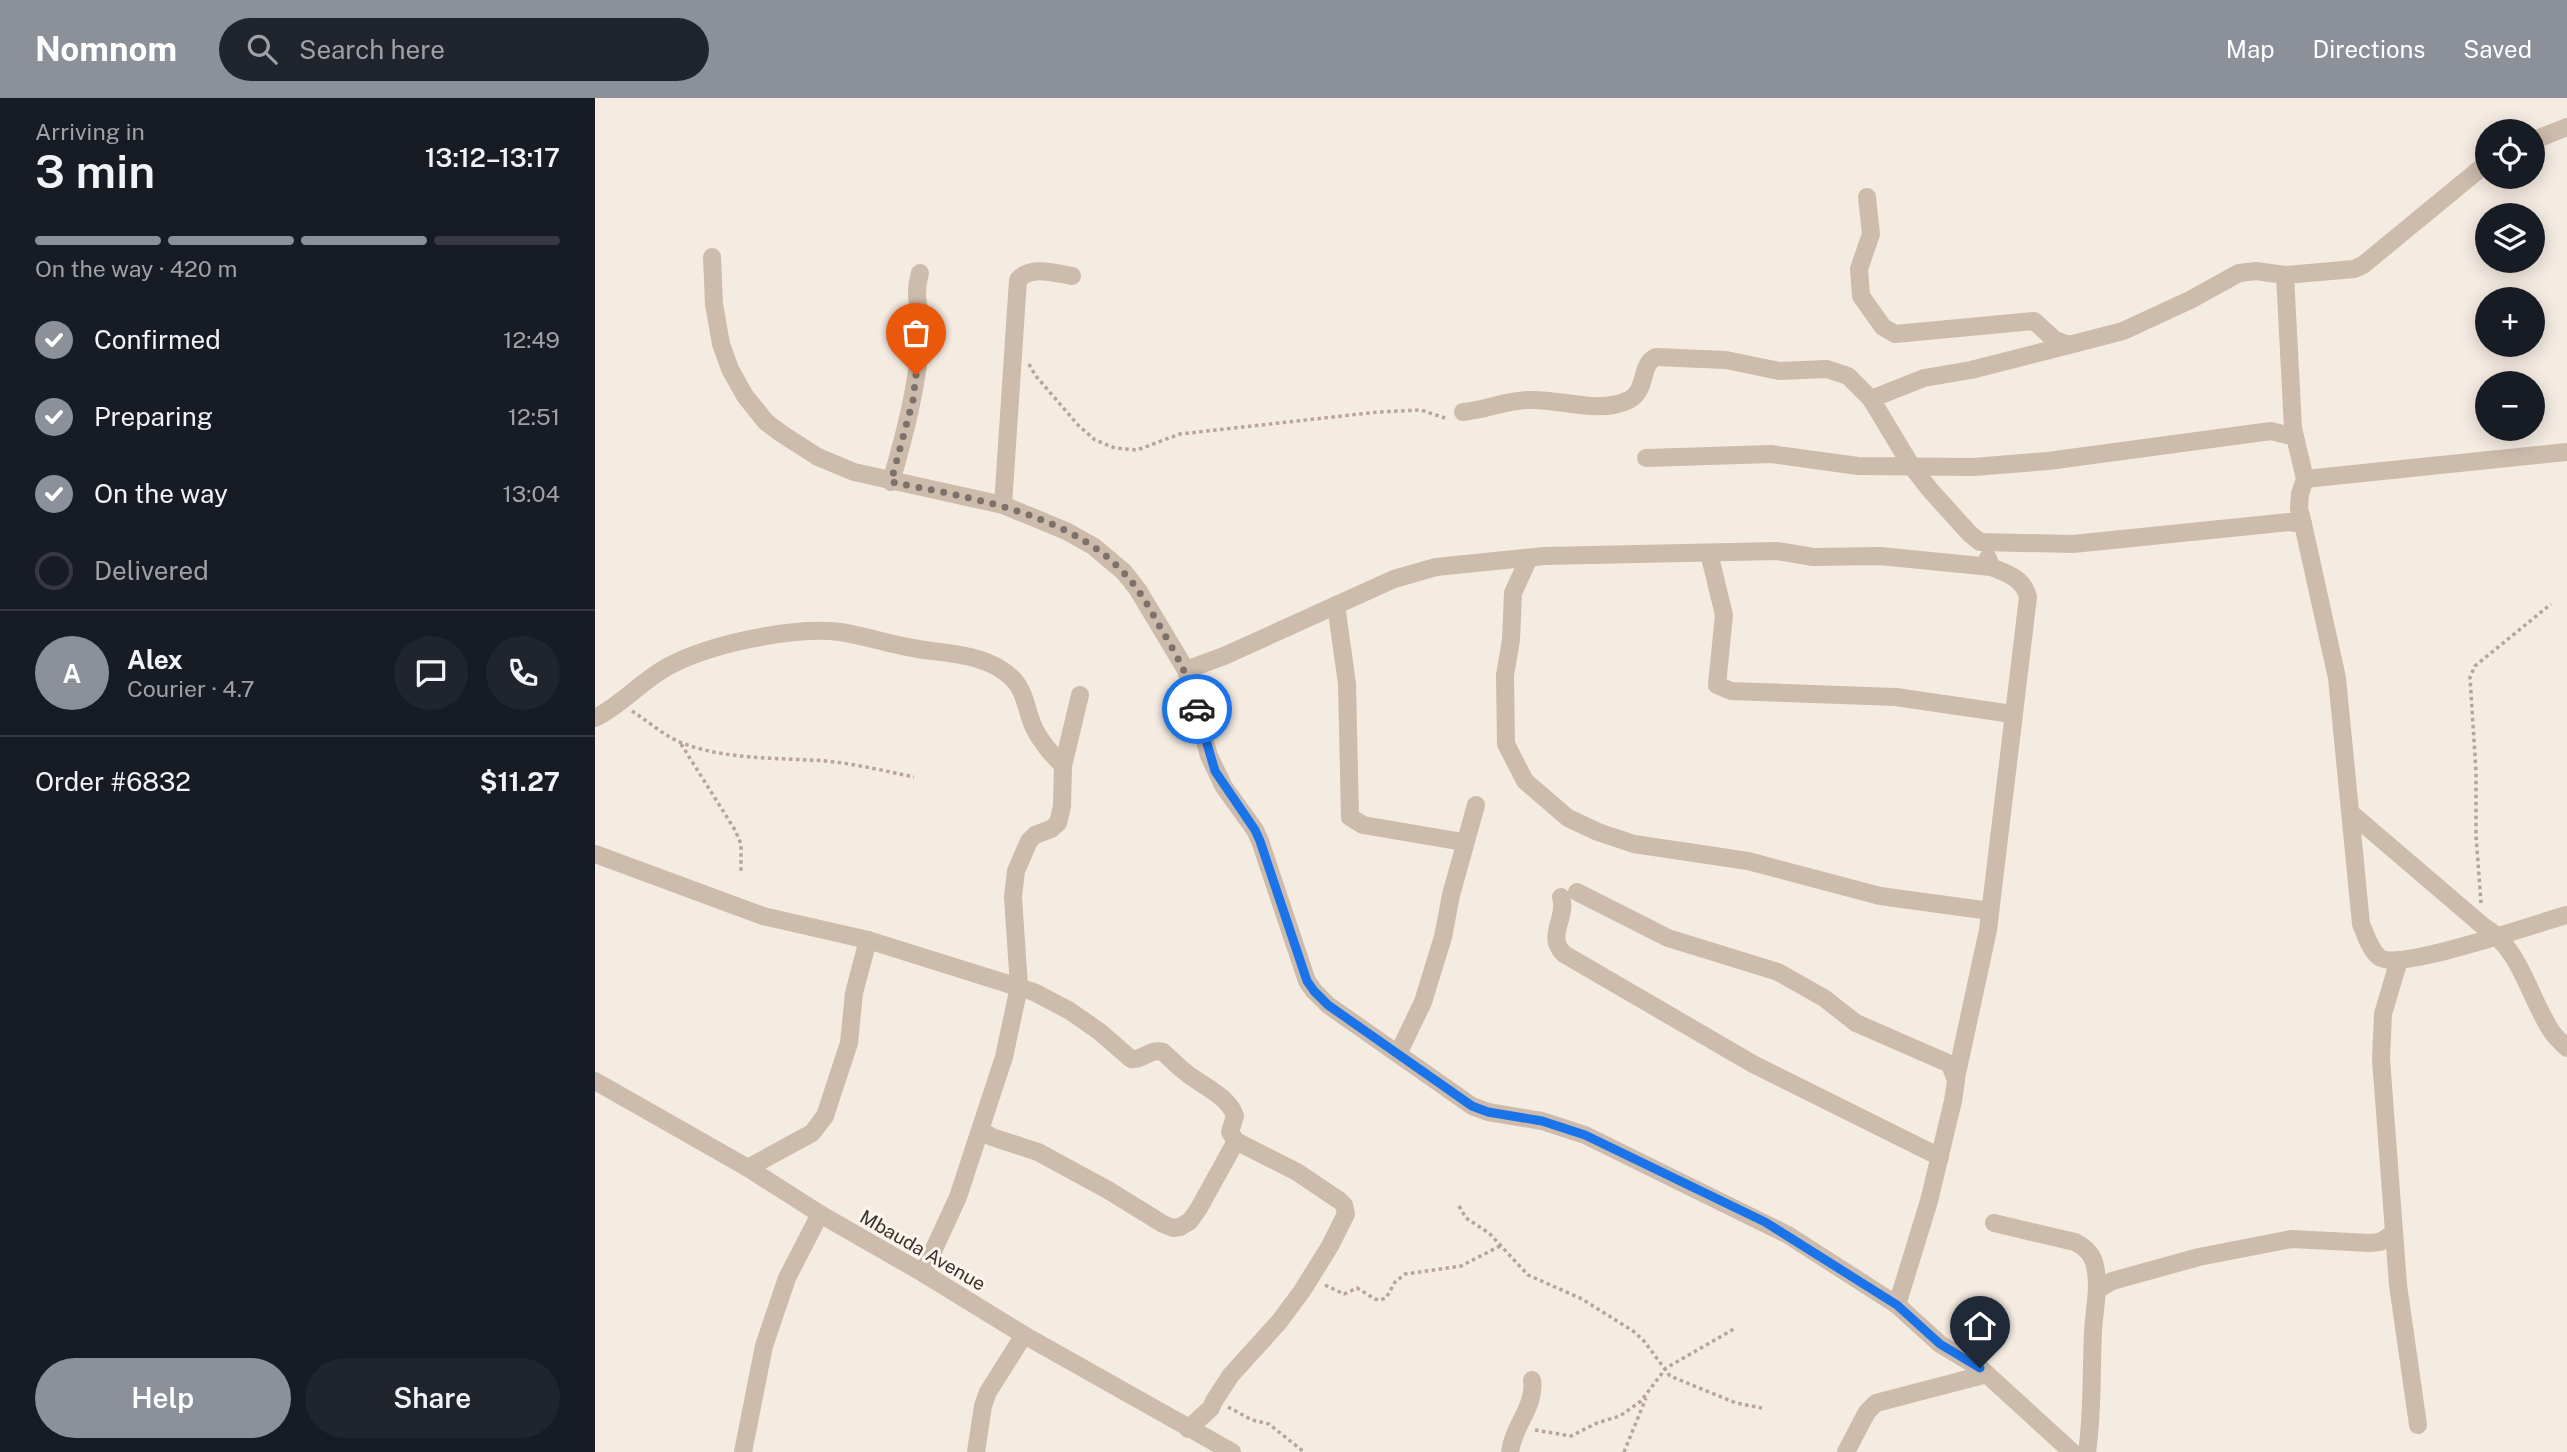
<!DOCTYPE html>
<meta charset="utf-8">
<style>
body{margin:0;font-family:"Public Sans",sans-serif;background:#20242c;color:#f1f3f6;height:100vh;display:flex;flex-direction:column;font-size:26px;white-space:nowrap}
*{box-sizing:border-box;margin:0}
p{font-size:23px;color:#9ea1a6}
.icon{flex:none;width:38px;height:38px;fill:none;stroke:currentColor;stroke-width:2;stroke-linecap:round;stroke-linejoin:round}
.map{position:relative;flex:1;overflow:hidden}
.drawer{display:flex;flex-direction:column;background:#171b24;width:595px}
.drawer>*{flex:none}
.tools{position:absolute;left:1880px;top:21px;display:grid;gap:14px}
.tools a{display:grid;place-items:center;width:70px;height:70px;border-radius:50%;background:#171b24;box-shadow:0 4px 18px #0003;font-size:35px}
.pin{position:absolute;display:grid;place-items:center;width:60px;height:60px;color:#fff;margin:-72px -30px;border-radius:50% 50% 50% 0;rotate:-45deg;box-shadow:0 0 7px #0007}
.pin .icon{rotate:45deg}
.courier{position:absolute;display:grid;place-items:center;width:70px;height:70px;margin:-35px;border:5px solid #1a73e8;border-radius:50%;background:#fff;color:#222;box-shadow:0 2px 9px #0007}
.summary em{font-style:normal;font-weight:600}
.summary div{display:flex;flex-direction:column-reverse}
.summary{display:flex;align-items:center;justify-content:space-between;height:119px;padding:0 35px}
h1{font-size:46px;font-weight:600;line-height:52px}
.bar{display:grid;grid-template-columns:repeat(4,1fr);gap:10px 7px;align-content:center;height:84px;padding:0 35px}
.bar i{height:9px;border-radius:5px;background:#363941}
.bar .current{background:#8c9099}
.bar p{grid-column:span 4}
.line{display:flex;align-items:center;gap:18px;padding:0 35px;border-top:2px solid #363941}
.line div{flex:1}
.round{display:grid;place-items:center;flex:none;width:74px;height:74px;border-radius:37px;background:#20242c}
ol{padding:0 35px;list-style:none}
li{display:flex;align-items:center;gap:21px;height:77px}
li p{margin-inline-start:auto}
li .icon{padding:7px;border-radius:50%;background:#8c9099;color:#fff;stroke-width:4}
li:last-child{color:#9ea1a6}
li i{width:38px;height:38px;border:4px solid #363941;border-radius:50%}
.primary-button{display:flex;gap:14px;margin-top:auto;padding:14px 35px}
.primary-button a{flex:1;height:80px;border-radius:42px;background:#8c9099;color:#fff;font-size:28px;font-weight:600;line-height:80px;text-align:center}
.primary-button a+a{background:#20242c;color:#f1f3f6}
header{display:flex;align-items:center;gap:42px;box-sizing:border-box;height:98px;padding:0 35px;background:#8c9099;color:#fff}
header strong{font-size:33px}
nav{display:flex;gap:38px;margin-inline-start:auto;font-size:24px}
.search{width:490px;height:63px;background:#20242c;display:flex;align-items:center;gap:18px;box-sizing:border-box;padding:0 24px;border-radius:38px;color:#9ea1a6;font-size:26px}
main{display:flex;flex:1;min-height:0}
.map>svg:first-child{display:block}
</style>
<header>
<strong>Nomnom</strong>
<div class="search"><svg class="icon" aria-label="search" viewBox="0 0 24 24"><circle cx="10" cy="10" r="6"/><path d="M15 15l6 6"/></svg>Search here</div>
<nav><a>Map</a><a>Directions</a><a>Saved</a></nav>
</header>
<main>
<section class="drawer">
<div class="summary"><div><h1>3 min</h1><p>Arriving in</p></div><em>13:12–13:17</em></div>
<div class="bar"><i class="current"></i><i class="current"></i><i class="current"></i><i></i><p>On the way · 420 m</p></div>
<ol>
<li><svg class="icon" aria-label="check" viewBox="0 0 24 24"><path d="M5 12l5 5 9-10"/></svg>Confirmed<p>12:49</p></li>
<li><svg class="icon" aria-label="check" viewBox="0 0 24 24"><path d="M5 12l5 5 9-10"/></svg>Preparing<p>12:51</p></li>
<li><svg class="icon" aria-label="check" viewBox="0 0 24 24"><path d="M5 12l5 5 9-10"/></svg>On the way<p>13:04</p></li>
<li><i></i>Delivered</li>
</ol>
<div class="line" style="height:126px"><b class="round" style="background:#8c9099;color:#fff">A</b><div><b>Alex</b><p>Courier · 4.7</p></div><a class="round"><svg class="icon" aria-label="chat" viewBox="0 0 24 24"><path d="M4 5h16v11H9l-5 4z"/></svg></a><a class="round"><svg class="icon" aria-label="phone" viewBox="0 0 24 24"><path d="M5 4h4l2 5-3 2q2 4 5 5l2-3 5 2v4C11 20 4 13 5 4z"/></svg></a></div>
<div class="line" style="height:91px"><div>Order #6832</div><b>$11.27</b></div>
<div class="primary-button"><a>Help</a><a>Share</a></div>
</section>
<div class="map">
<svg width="1972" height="1354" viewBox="0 0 1972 1354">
<rect width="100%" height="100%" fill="#f4ebe1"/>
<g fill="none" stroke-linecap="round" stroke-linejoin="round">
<g stroke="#b9a596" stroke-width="3.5" stroke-dasharray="3.5 3.5" stroke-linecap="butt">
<polyline points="434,266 440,277 483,327 500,342 520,350 542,352 585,336 783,314 826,312 850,320"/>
<path d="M37,613C53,623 69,638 87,645C126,660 172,660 214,662C249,663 285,672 319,679"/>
<polyline points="86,646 140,732 146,746 146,773"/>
<polyline points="1886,805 1881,738 1881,674 1875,579 1880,568 1956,506"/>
<polyline points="864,1108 871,1120 894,1135 933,1177 987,1201 1038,1233 1049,1243 1075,1278 1141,1305 1167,1310"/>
<polyline points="730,1187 749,1196 762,1190 780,1201 785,1202 791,1200 800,1184 810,1176 866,1168 907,1147"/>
<polyline points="633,1309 657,1322 674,1326 709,1354"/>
<polyline points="940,1332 976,1338 1002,1325 1025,1318 1046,1303 1071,1270 1139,1231"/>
<polyline points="1029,1354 1051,1300"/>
</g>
<g stroke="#cdbbac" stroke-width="18">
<polyline points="1937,43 1972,29"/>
<polyline points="1272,99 1276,136 1264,171 1266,198 1288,229 1300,236 1439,223 1460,242 1474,247 1528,233 1595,202 1644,175 1661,173 1690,177"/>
<polyline points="117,159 119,206 126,246 135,271 150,298 171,324 187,336 223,359 259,374 408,407 471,433 498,448 529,474 543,492 591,572 614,658 629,689 660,732 665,743 712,883 719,893 733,907 877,1008 893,1014 947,1023 990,1037 1193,1137 1302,1207 1345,1246 1385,1270 1477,1354"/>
<polyline points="1276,301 1329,280 1376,272 1474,247"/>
<path d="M868,314C890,312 910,303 932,302C965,300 1002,317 1034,302C1053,292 1044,267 1061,259L1131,262L1184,273L1232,271L1253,278L1276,301L1317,369L1336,393L1375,436L1385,444L1478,446L1694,424L1708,426L1742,580L1766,826C1770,835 1775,852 1784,859C1804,874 1942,825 1972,817"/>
<polyline points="1051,360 1176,356 1263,368 1378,369 1453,363 1676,333 1700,339"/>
<polyline points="1710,381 1972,354"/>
<path d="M296,384C310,336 322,289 326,240C328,215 317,203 325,175"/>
<path d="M408,407L423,182C436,167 459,175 477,178"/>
<polyline points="1708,426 1704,410 1705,396 1710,381 1698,330 1690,177 1759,171 1768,167 1892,65"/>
<polyline points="1114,455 1129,517 1122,587 1136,593 1301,599 1417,616"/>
<polyline points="934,460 918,495 916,542 910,577 911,646 930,683 973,720 1003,734 1039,746 1153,763 1285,798 1395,813"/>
<polyline points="741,507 752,586 755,719 768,727 868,744"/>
<polyline points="591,572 629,558 799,481 841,469 950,458 1182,453 1218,459 1285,458 1396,469"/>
<path d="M0,620C27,607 47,582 74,568C115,546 199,528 245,534C271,538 297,547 323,551C355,556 394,556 418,581C430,594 431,610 437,625C443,641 456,655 468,668"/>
<path d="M1757,716L1888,828C1927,852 1933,898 1957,934C1961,940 1967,945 1972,950"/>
<path d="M0,756L168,818L273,842L439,894L475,913L505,934L536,961C548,963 554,950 568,954C575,960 581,967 589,973C605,987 633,997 640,1018L635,1034L641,1043L702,1074L745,1103L749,1107L751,1116L735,1148L707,1193L684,1224L636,1277L619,1303L616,1310L593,1331"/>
<polyline points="982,794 1073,840 1183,874 1229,900 1261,925 1355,966 1361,983 1358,1003 1334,1103 1302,1207"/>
<path d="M966,799C973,820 950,838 969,856L1158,966L1345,1059"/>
<polyline points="1804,862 1788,916 1786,961 1803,1187 1823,1327"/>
<polyline points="803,956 828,904 848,839 856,797 881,707"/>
<path d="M1361,980L1393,832L1433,499C1429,481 1412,475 1396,469L1393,460"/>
<polyline points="0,983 153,1070 225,1116 328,1175 429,1237 637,1354"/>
<polyline points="386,1033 397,1039 443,1054 513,1092 568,1126 578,1130 585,1129 595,1123 604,1110 641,1043"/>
<polyline points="153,1070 217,1035 230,1018 254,945 259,895 273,842"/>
<path d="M1399,1125L1480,1144C1490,1149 1498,1156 1500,1168C1505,1190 1499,1212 1498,1234C1496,1274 1498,1314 1492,1354"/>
<polyline points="328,1175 363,1099 409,959 424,889 418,799 421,773 434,743 440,737 456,731 463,725 467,708 468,668 485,597"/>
<polyline points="1502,1192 1517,1183 1604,1159 1696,1141 1775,1145 1785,1144 1799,1135"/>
<polyline points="148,1354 169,1248 192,1180 225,1116"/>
<polyline points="381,1354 388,1308 393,1294 429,1237"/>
<path d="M915,1354C918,1328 941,1308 937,1282"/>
<polyline points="1251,1354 1272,1314 1281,1305 1392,1276"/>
</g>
</g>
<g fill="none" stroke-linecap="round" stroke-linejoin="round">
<path stroke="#7c716b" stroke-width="7" stroke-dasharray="0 12.6" d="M321,277L318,302L296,384C373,399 475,415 530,476C545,492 555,511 565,529C583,559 593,577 602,611"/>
<polyline stroke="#1a73e8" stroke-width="9" points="602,611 620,673 660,732 665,743 712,883 719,893 733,907 877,1008 893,1014 947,1023 990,1037 1170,1124 1302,1207 1345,1246 1385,1270"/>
</g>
<g text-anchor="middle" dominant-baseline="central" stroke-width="6" stroke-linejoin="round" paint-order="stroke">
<g font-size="19" fill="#3b302b" stroke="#fbf5ee">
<text transform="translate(328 1152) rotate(30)">Mbauda Avenue</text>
</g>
</g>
</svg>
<div class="tools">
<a><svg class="icon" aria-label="locate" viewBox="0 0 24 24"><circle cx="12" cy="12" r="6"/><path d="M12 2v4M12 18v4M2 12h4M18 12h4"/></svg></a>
<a><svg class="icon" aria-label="layers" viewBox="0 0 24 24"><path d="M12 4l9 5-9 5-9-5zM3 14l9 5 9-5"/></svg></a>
<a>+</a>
<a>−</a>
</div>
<div class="pin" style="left:321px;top:277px;background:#ea580c"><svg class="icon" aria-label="bag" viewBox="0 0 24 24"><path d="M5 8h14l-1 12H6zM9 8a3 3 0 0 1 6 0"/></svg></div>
<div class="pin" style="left:1385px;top:1270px;background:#1f2937"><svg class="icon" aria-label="home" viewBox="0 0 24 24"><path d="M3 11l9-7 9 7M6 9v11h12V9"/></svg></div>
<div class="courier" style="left:602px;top:611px"><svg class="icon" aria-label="car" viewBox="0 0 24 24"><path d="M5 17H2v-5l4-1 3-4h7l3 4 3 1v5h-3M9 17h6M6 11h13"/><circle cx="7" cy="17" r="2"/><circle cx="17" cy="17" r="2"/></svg></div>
</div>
</main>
